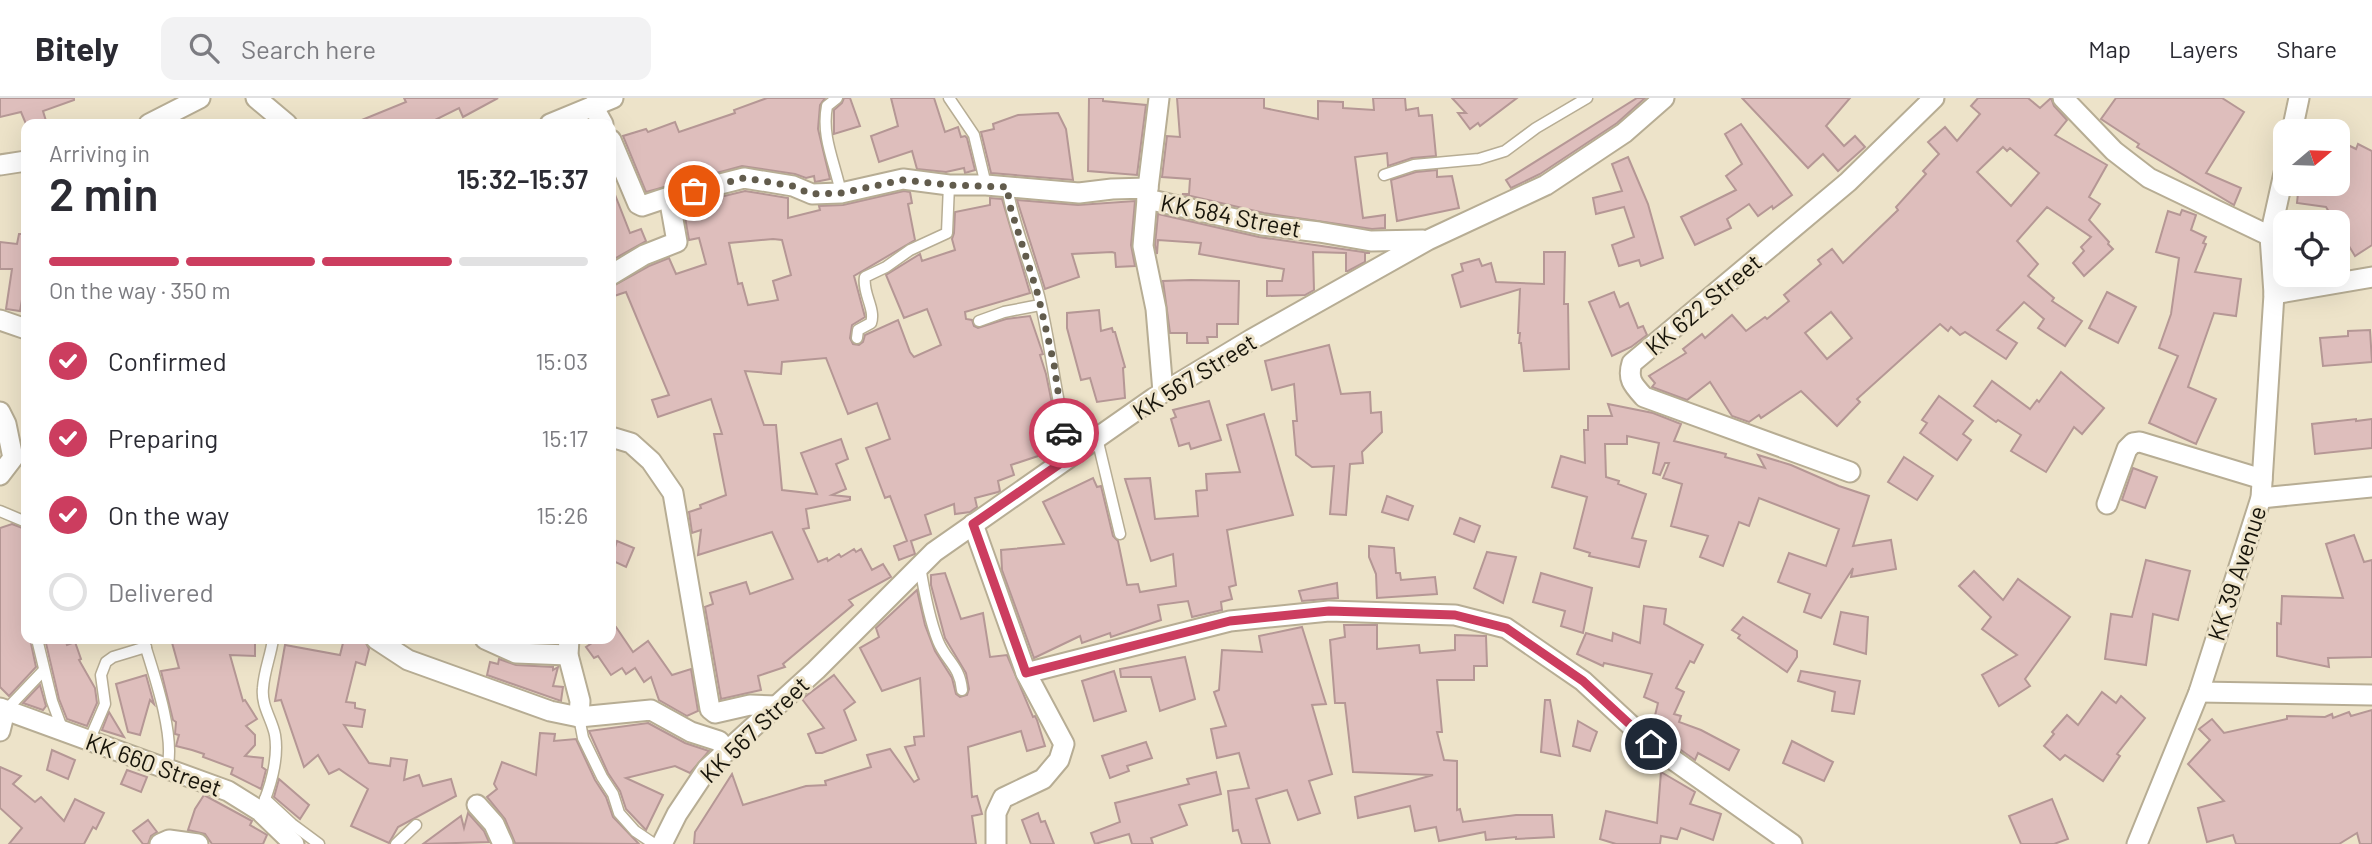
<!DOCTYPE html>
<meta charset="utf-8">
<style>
body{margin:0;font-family:Barlow,sans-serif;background:#f2f2f3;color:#2b2b33;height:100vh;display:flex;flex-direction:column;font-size:26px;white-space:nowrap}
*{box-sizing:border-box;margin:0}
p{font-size:23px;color:#7c7c81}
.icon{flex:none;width:38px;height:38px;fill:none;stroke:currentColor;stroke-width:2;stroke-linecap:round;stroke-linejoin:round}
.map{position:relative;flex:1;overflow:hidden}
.panel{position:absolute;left:21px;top:21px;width:595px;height:525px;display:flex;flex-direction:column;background:#fff;border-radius:14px;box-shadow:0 7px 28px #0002}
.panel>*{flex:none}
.needle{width:46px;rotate:71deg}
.buttons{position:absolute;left:2273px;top:21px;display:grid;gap:14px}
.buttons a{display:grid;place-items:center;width:77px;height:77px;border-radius:14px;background:#fff;box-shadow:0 7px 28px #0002;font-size:35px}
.pin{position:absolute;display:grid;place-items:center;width:60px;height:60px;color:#fff;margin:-30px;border:4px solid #fff;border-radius:50%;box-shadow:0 2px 7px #0007}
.courier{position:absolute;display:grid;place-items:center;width:70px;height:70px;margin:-35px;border:5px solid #cc3d5f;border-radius:50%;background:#fff;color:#222;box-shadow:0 2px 9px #0007}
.summary em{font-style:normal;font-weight:600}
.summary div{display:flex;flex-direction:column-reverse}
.summary{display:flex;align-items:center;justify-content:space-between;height:119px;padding:0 28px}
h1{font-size:46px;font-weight:600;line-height:52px}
.bar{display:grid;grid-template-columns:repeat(4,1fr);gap:10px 7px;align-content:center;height:84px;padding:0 28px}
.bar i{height:9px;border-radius:5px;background:#e1e1e2}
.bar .on{background:#cc3d5f}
.bar p{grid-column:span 4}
ol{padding:0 28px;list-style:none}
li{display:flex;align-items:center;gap:21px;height:77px}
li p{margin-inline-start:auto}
li .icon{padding:7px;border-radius:50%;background:#cc3d5f;color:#fff;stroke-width:4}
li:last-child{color:#7c7c81}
li i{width:38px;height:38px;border:4px solid #e1e1e2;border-radius:50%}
header{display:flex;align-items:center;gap:42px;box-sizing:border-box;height:98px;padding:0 35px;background:#fff;border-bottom:2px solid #e1e1e2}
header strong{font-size:33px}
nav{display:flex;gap:38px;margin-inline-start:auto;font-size:24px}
.search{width:490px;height:63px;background:#f2f2f3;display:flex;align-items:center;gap:18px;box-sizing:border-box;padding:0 24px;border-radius:14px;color:#7c7c81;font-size:26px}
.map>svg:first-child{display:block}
</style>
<header>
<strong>Bitely</strong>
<div class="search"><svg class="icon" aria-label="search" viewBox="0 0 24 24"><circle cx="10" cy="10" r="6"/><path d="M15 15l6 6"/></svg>Search here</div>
<nav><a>Map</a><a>Layers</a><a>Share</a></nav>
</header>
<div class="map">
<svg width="2372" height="746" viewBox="0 0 2372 746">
<rect width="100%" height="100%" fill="#ede3c9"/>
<g fill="#debebc" stroke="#b59795" stroke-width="2" fill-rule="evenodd">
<polygon points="0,0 74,0 74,2 43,13 46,23 38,26 26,26 21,14 0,19"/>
<polygon points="404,0 498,0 463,19 459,10 427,26 352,26 406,4"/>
<polygon points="767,0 825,0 820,7 818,31 830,81 815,84 814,78 806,80 795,76 742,68 646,94 623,38 646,31 648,34 675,24 679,34 735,15 734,12"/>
<polygon points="844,0 850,0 860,28 834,36 834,12 842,5"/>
<polygon points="891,0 934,0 945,34 958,29 961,39 965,38 967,40 975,72 965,75 964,70 946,74 917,71 912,53 879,64 871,38 898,28"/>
<polygon points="1089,0 1103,0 1103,3 1146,7 1137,77 1088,73"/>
<polygon points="1177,0 1264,0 1264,10 1318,21 1318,3 1343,4 1343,10 1374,12 1373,0 1405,0 1406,12 1418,10 1419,18 1432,17 1436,58 1412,60 1388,68 1387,55 1355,59 1363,120 1385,117 1385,130 1372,131 1264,115 1182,96 1189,96 1190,81 1162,79 1167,38 1180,39"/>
<polygon points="1452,0 1517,0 1480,28 1478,25 1470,31 1458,15 1466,15"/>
<polygon points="1637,0 1645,0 1617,25 1540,76 1511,90 1506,82"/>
<polygon points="1742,0 1850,0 1826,28 1844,48 1855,38 1865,49 1838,73 1823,56 1808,70"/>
<path d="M1978,0H2028L2040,10L2051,0L2054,8L2067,22L2055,37L2107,67L2089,99L2100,106L2089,122L2109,144L2108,146L2113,151L2084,178L2073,165L2084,153L2081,149L2091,139L2047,109L2017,143L2038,166L2028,178L2054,200L2052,203L2082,223L2065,248L2038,230L2044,221L2024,204L1997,232L2017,245L2006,261L1965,234L1960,237L1951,229L1948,233L1940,226L1857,301L1860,304L1837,328L1801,293L1761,320L1759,317L1749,324L1732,318L1710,284L1687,302L1652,289L1655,285L1649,278L1686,255L1683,251L1702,236L1705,240L1732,217L1746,233L1765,219L1767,221L1789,203L1784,197L1821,166L1818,162L1832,151L1843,165L1898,112L1896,109L1926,76L1923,73L1939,56L1928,44L1945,29L1957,43L1980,16L1971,8ZM2003,49L2007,53L2010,50L2039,75L2011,108L1977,74ZM1831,214L1852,240L1827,261L1805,235Z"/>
<polygon points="2116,0 2222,0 2244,14 2206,75 2241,90 2234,107 2137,49 2139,46 2101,21"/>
<polygon points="1058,15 1066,31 1073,82 991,75 981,34 994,31 993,26 1018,17"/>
<polygon points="1741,26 1792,97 1773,111 1772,108 1758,118 1749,106 1727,121 1731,130 1695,147 1681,119 1736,92 1726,78 1742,66 1725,36"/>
<polygon points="2338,42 2356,51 2358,46 2372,53 2372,147 2355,158 2338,130 2338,124 2335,124 2326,109 2297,105 2298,95 2303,86 2338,86"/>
<polygon points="1628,59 1648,106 1663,160 1641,168 1639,162 1619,168 1612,147 1634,139 1624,109 1596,116 1593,100 1622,93 1612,66"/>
<polygon points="1437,72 1437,79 1452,78 1459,110 1397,123 1391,82 1416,74"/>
<polygon points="612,89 630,135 641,131 646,143 614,161 611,151"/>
<path d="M745,93L788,100V120L820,112L819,108L843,107L904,93L910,94L912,105L908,106L915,142L854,178L865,219L852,227L850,240L853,246L859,247L863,244L865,237L898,222L910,254L914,259L941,247L927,211L904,220L886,177L920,156L922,163L955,152L952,141L954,135L955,114L990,107V100L1002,101L1030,195L965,214L966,221L972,222L974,228L978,230L1006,221L1030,218L1043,256L1040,257L1046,276L1058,335L1054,336L1059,351L1011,367L1014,377L998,383L1000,393L998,394L975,400L977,409L970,414L955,416L954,406L925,417L931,436L911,443L915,456L899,462L894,448L907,443L890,398L885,400L866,350L890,341L877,305L848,316L826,260L782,264L781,276L745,273L764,327H776L782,392L817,396L801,355L841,341L848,361L836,366L846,391L832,397L850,399V402L806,411L809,430L803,431L818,464L827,460L828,463L839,456L841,459L854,451L856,454L861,451L872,472L883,466L891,479L849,502L853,507L783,566L785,569L758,578L761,592L721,601L705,509L713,506L710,495L746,484L750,496L793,481L772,434L698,457L701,432L692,435L689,414L701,410L700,407L726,397L714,336H722L711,301L658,319L652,302L669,297L626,194L611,199V189L649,168L669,160L676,176L706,166L699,140L689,142L683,108ZM773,141L782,142L791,177L773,183L778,202L748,207L742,185L738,186L729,145Z"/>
<polygon points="1017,102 1078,107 1135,103 1131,147 1135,168 1116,169 1115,155 1112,154 1072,156 1079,179 1045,191"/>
<polygon points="2182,112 2196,117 2191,132 2206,139 2203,145 2206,146 2195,174 2241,181 2236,218 2214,215 2188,289 2216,301 2196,346 2149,325 2178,258 2159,250 2171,216 2179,160 2156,154 2168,113 2180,117"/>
<polygon points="1158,116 1259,139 1370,155 1365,155 1365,164 1348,173 1346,173 1346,155 1313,154 1314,192 1305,197 1267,198 1267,183 1282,183 1284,171 1199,156 1201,145 1158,142 1157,156 1155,147"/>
<polygon points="19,136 26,136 26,179 20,213 6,211 12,171 0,171 0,144 17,146"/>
<polygon points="1544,154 1565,154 1564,206 1568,206 1569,271 1524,273 1521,245 1519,245 1520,235 1518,235 1520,191 1461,209 1452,177 1463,173 1461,166 1479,161 1482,168 1491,165 1496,184 1544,186"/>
<polygon points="1191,182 1239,183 1238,226 1217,226 1217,239 1207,239 1208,245 1187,245 1187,235 1170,235 1163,183"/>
<polygon points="1614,194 1620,209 1628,205 1638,230 1643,228 1647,237 1631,249 1612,258 1589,204"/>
<polygon points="2107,194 2136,209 2118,245 2089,230"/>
<polygon points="1099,212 1101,233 1112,230 1113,234 1115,234 1125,269 1123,270 1125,300 1097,304 1090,280 1081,282 1067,230 1067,215"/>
<polygon points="2370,232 2372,264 2323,268 2320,240 2348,238 2348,233"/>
<polygon points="1329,247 1341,296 1370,294 1371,315 1381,314 1382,334 1362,354 1363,365 1350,366 1346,417 1330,416 1334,368 1312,369 1296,357 1293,323 1297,323 1294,286 1272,292 1265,263"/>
<polygon points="2061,274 2104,310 2082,336 2074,329 2046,374 2011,353 2021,337 1998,322 1996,324 1974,308 1992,283 2030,311 2037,302 2039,304"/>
<polygon points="1939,298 1973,323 1963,336 1971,342 1957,362 1920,335 1927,325 1922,322"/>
<polygon points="1209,303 1221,342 1191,351 1189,345 1179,348 1171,321 1176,319 1173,312"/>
<polygon points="1608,306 1653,315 1681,326 1674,343 1726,356 1725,359 1765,370 1758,357 1791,367 1839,388 1869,398 1853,448 1891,442 1896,471 1851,479 1853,470 1821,520 1804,514 1810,496 1778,484 1789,455 1826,468 1839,431 1759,400 1749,428 1739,424 1723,468 1700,459 1708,438 1671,428 1682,386 1663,380 1669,365 1665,365 1660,377 1653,375 1659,345 1627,338 1627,346 1605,346 1606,379 1619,383 1618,386 1646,396 1632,440 1646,443 1639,469 1589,458 1590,455 1574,450 1587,399 1552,389 1561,358 1585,365 1584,332 1588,332 1588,318 1612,318"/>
<polygon points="1264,316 1293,417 1227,432 1236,487 1229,489 1232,501 1221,504 1222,512 1192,519 1188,503 1158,507 1161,522 1111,539 1110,535 1082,545 1080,538 1034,560 1002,472 1001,452 1064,446 1043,404 1093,380 1097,389 1101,388 1113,438 1118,443 1127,487 1138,486 1140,494 1176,488 1173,456 1151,463 1125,381 1150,380 1155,421 1198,418 1196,393 1207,392 1206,376 1240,374 1227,327"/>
<polygon points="2356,321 2356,323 2372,321 2372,350 2315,356 2312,326"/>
<polygon points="1904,359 1933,378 1917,402 1888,384"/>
<polygon points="2133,370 2157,379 2145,410 2122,402"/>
<polygon points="1387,398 1413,408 1408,422 1382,414"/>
<polygon points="1460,420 1480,428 1474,444 1454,436"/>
<polygon points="12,426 25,431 26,541 30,541 36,569 9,598 0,589 0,430"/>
<polygon points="2354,437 2364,464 2372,462 2372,559 2328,560 2329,569 2277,558 2277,525 2281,526 2282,498 2343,500 2326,446"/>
<polygon points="617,443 634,450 626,469 611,462"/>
<polygon points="1369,448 1394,450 1396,475 1400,475 1401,482 1435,479 1437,496 1377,500 1376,476 1369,459"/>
<polygon points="1487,454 1516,459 1503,505 1474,490"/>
<polygon points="2146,462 2190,473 2178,522 2153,516 2146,567 2105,561 2111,516 2132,519"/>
<polygon points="1974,473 2003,502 2018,481 2070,519 2025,581 2030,588 1999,608 1982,577 2017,557 1982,531 1991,519 1959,488"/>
<polygon points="945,475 961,521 983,515 990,559 1007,557 1033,619 1035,618 1037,622 1045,648 1027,653 1021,633 968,649 972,699 977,698 982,716 972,718 976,746 694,746 695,734 732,676 743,707 806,688 826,687 825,683 871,669 867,657 890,651 914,684 919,681 905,649 915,647 914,639 924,638 920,580 882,593 860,550 879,539 876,530 917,492 925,527 935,553 952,580 956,596 960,599 967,597 969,591 966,575 945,540 931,487 931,477"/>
<polygon points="1541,475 1592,490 1583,535 1561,528 1565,513 1533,504"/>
<polygon points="1337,485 1338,500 1302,503 1299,493"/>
<polygon points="1644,508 1666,511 1664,526 1703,547 1694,565 1690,563 1676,590 1684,594 1674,616 1681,618 1679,624 1701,632 1739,652 1729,672 1698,655 1695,662 1660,637 1660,629 1653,626 1658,605 1644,599 1652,576 1604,565 1603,568 1577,556 1586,535 1612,543 1613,535 1640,545"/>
<polygon points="1841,514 1868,519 1866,556 1834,546"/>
<polygon points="1743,519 1797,553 1797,559 1787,574 1738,540 1740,537 1732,532"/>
<polygon points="1344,527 1377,527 1377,551 1419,547 1420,555 1455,552 1455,537 1486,538 1487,568 1474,568 1474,582 1437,582 1442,634 1437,634 1444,662 1457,663 1457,712 1460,711 1463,724 1516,717 1552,717 1554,739 1516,741 1516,739 1486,742 1485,734 1439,743 1436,729 1415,733 1410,708 1358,720 1355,699 1433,677 1353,674 1345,605 1335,605 1330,542 1345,539"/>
<polygon points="616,529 633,554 648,543 672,577 691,571 698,613 687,618 659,602 651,579 644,584 635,570 626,576 622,570 611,577 598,558 594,560 586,549 598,541 611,541 611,532"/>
<polygon points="1302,529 1326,606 1312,607 1332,676 1309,683 1320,715 1298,722 1287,692 1256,701 1270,746 1242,746 1238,732 1233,733 1228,693 1249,690 1239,655 1217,660 1211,631 1226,628 1214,594 1219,592 1222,552 1262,554 1259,538"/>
<polygon points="45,541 65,541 67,547 75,544 81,561 79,562 95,590 97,605 87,628 67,621 59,601"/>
<polygon points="171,541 255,541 255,558 230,557 243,603 245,602 257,621 246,628 255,637 255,647 245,658 263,660 262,669 266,672 261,691 231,676 233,670 203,659 204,656 192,652 176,648 179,637 175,636 176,624 173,622 161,573 179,570"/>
<polygon points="344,541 364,541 369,551 365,567 356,564 346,604 355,605 355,610 365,612 362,629 344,627 369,665 390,668 391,660 407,662 404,682 419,677 423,688 451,681 456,698 398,729 389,745 351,728 368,691 339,671 329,676 318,657 304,669 281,602 275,603 285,547 340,557"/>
<polygon points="514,541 554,541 554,544"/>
<polygon points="1185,559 1195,601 1160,613 1151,579 1121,579 1120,571"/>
<polygon points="499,561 516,567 553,569 553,572 558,569 553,588 563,589 561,603 487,577 490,564 498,566"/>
<polygon points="1114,573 1126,613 1094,623 1082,583"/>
<polygon points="1801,573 1860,583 1854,616 1832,613 1835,594 1798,583"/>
<polygon points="146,577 154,606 150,602 140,637 128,634 116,586"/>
<polygon points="834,577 855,604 844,612 856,642 822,655 816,655 808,636 824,630 802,601"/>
<polygon points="40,587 46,608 43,612 23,605"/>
<polygon points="2102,594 2116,605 2121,598 2145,620 2117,656 2120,658 2103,683 2065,657 2060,662 2044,648 2054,636 2052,634 2067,617 2078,627"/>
<polygon points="1545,602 1550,602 1560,658 1541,654"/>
<polygon points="2372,612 2372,746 2360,746 2357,735 2339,746 2236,746 2233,737 2207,744 2198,710 2224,703 2188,666 2210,642 2199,631 2212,621 2224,635 2287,621 2287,618 2325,619 2332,616 2333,620 2349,614 2351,618"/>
<polygon points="109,614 124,639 102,632"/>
<polygon points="1578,623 1597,634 1590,653 1573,648"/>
<polygon points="648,625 685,645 709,653 690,675 675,668 626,680 663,697 646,732 626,711 620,693 608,675 589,633"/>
<polygon points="540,635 555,636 554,643 576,641 595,682 606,699 613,719 639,746 515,745 505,721 487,699 497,691 494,686 502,664 536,677"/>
<polygon points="1792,643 1833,664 1824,683 1783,665"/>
<polygon points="1146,644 1152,660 1127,668 1129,673 1110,680 1102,658"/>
<polygon points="52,652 75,662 68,681 47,672"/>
<polygon points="0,669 21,678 13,686 35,704 41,699 64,723 75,701 104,715 96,731 93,729 84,746 9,746 22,730 0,710"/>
<polygon points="127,672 147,679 141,694 121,686"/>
<polygon points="1216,674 1221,696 1179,707 1187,727 1151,740 1153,746 1132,746 1129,736 1095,746 1091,735 1120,724 1115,705 1189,686 1187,681"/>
<polygon points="1661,674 1695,694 1690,706 1721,716 1713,742 1681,730 1677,741 1661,738 1660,746 1616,746 1600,741 1606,713 1657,725"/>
<polygon points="279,681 309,707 300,721 274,699"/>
<polygon points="204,697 252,723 250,727 267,737 263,746 212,746 205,736 188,732 195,711"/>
<polygon points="2052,701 2068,741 2054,746 2021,746 2009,718"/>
<polygon points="468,715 484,733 489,744 423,746 461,718 464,730"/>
<polygon points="1038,715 1041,724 1045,723 1054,746 1031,746 1022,722"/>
<polygon points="148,722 157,734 151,738 148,746 143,746 133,733"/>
</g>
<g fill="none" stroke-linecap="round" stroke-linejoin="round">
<defs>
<g id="service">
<path d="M837,0L827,8C821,39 835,65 841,95"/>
<polyline points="949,0 974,37 986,87"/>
<polyline points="1384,77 1414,67 1479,61 1505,53 1536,30 1587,0"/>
<path d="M1007,89C1013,127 1029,161 1039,198C1052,251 1056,306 1071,358"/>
<polyline points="979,223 1004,214 1040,207"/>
<path d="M857,240L858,232L871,225C876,211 862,195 865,179L886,169L910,152L947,135L949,87"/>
<polyline points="1097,340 1120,436"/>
<polyline points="0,413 26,424"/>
<path d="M920,468C924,493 929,520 938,543C946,563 960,568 962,592"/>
<polyline points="37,541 52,603 63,633"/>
<path d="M143,541C153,573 176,639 167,670"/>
<polyline points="6,612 44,572"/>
<polyline points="579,619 583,640 602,679 613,696 619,715 635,733 654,746"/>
<polyline points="89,643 105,606 101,577 106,564 113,559 146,549"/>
<polyline points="265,701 292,726 319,746"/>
<path d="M260,713C270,691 279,661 275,637C272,621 261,608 263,590C264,573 271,557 273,541"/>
<polyline points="396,746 416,727"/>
</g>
<g id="minor">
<polyline points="256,0 287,26"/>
<polyline points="2063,0 2114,53 2149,80 2270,138"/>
<polyline points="593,8 603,26"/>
<polyline points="149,26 200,0"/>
<polyline points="550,26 613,0"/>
<polyline points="2292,33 2299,0"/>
<polyline points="611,42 638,106 642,108 669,99"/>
<polyline points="0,67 26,63"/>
<polyline points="1148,90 1159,0"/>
<polyline points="1147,101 1143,148 1156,211 1163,294"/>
<polyline points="611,177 644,157 677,144 669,99 744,80 793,88 812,96 841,95 903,81 949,87 986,87 1079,95 1112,91 1148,90 1147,101 1262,127 1319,134 1371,143 1423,142"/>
<polyline points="2274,196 2372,179"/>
<polyline points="0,222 26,231"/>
<polyline points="0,314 6,326 13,360 0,377"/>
<polyline points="611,339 631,345 651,363 673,395 710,611 715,615 750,607 776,608"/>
<path d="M1850,374L1644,299C1633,287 1627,281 1632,265L1848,84L1934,0"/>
<polyline points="2261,400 2372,389"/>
<polyline points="2107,406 2127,351 2133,345 2140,344 2262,381"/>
<polyline points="973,426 1026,575 1064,646 1059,662 1043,681 1003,700 996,715 996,746"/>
<polyline points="376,541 408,562 550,613 579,619 651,612 691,634 719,643 727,653"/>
<polyline points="485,541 516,555 568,557"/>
<polyline points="569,541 568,557 580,603 579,619"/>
<polyline points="1026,575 1230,523 1329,513 1455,517 1506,530 1583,583 1651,646 1792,746"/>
<polyline points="2199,594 2372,597"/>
<polyline points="0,610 228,693 260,713 294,746"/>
<polyline points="0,633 5,613"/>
<polyline points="477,707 494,726 503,746"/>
<polyline points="160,746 169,742 198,746"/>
<polyline points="662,746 677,716 707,671 816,572 934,454 1154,300 1252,241 1428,142 1546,87 1624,35 1664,0"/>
<polyline points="2137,746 2199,594 2261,400 2274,196 2270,138 2286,66"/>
</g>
</defs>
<use href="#service" stroke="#b7ad94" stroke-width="13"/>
<use href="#minor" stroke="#b7ad94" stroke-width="23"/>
<use href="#service" stroke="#fff" stroke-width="10"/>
<use href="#minor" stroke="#fff" stroke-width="19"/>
</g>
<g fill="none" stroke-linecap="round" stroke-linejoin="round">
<polyline stroke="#625c4d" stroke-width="7" stroke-dasharray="0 12.6" points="694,93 744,80 793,88 811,96 841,95 903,82 949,87 1007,89 1010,108 1038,197 1054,266 1064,335"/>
<polyline stroke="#cc3d5f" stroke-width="9" points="1064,335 1071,358 973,426 1026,575 1230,523 1329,513 1455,517 1506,530 1583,583 1651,646"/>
</g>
<g text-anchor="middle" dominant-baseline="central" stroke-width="6" stroke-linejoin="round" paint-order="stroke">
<g font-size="24" fill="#17140a" stroke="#ede3c9">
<text transform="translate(1231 117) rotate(11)">KK 584 Street</text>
<text transform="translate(1703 206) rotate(-40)">KK 622 Street</text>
<text transform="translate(1194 278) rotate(-32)">KK 567 Street</text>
<text transform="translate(2236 475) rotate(-72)">KK 39 Avenue</text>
<text transform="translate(754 631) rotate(-44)">KK 567 Street</text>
<text transform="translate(154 666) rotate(20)">KK 660 Street</text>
</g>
</g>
</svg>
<div class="buttons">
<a><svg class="needle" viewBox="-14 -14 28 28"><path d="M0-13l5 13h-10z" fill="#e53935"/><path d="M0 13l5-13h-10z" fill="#7c7c81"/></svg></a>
<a><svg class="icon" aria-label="locate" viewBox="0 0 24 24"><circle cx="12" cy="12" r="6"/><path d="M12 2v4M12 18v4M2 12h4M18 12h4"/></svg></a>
</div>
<div class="pin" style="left:694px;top:93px;background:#ea580c"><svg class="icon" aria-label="bag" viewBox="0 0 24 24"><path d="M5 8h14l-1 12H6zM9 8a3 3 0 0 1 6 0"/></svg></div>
<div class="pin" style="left:1651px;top:646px;background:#1f2937"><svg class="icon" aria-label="home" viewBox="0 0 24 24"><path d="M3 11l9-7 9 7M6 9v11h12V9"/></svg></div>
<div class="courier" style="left:1064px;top:335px"><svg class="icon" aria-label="car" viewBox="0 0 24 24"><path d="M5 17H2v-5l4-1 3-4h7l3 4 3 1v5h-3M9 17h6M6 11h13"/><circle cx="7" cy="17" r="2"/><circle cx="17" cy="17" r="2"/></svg></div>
<section class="panel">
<div class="summary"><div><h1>2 min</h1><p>Arriving in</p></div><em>15:32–15:37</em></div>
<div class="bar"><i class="on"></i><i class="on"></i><i class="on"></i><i></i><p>On the way · 350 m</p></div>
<ol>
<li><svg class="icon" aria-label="check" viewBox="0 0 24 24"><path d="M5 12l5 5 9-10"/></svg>Confirmed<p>15:03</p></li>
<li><svg class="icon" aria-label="check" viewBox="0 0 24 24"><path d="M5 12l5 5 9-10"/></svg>Preparing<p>15:17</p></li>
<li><svg class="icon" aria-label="check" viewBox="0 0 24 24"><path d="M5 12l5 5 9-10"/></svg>On the way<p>15:26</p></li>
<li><i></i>Delivered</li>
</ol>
</section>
</div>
